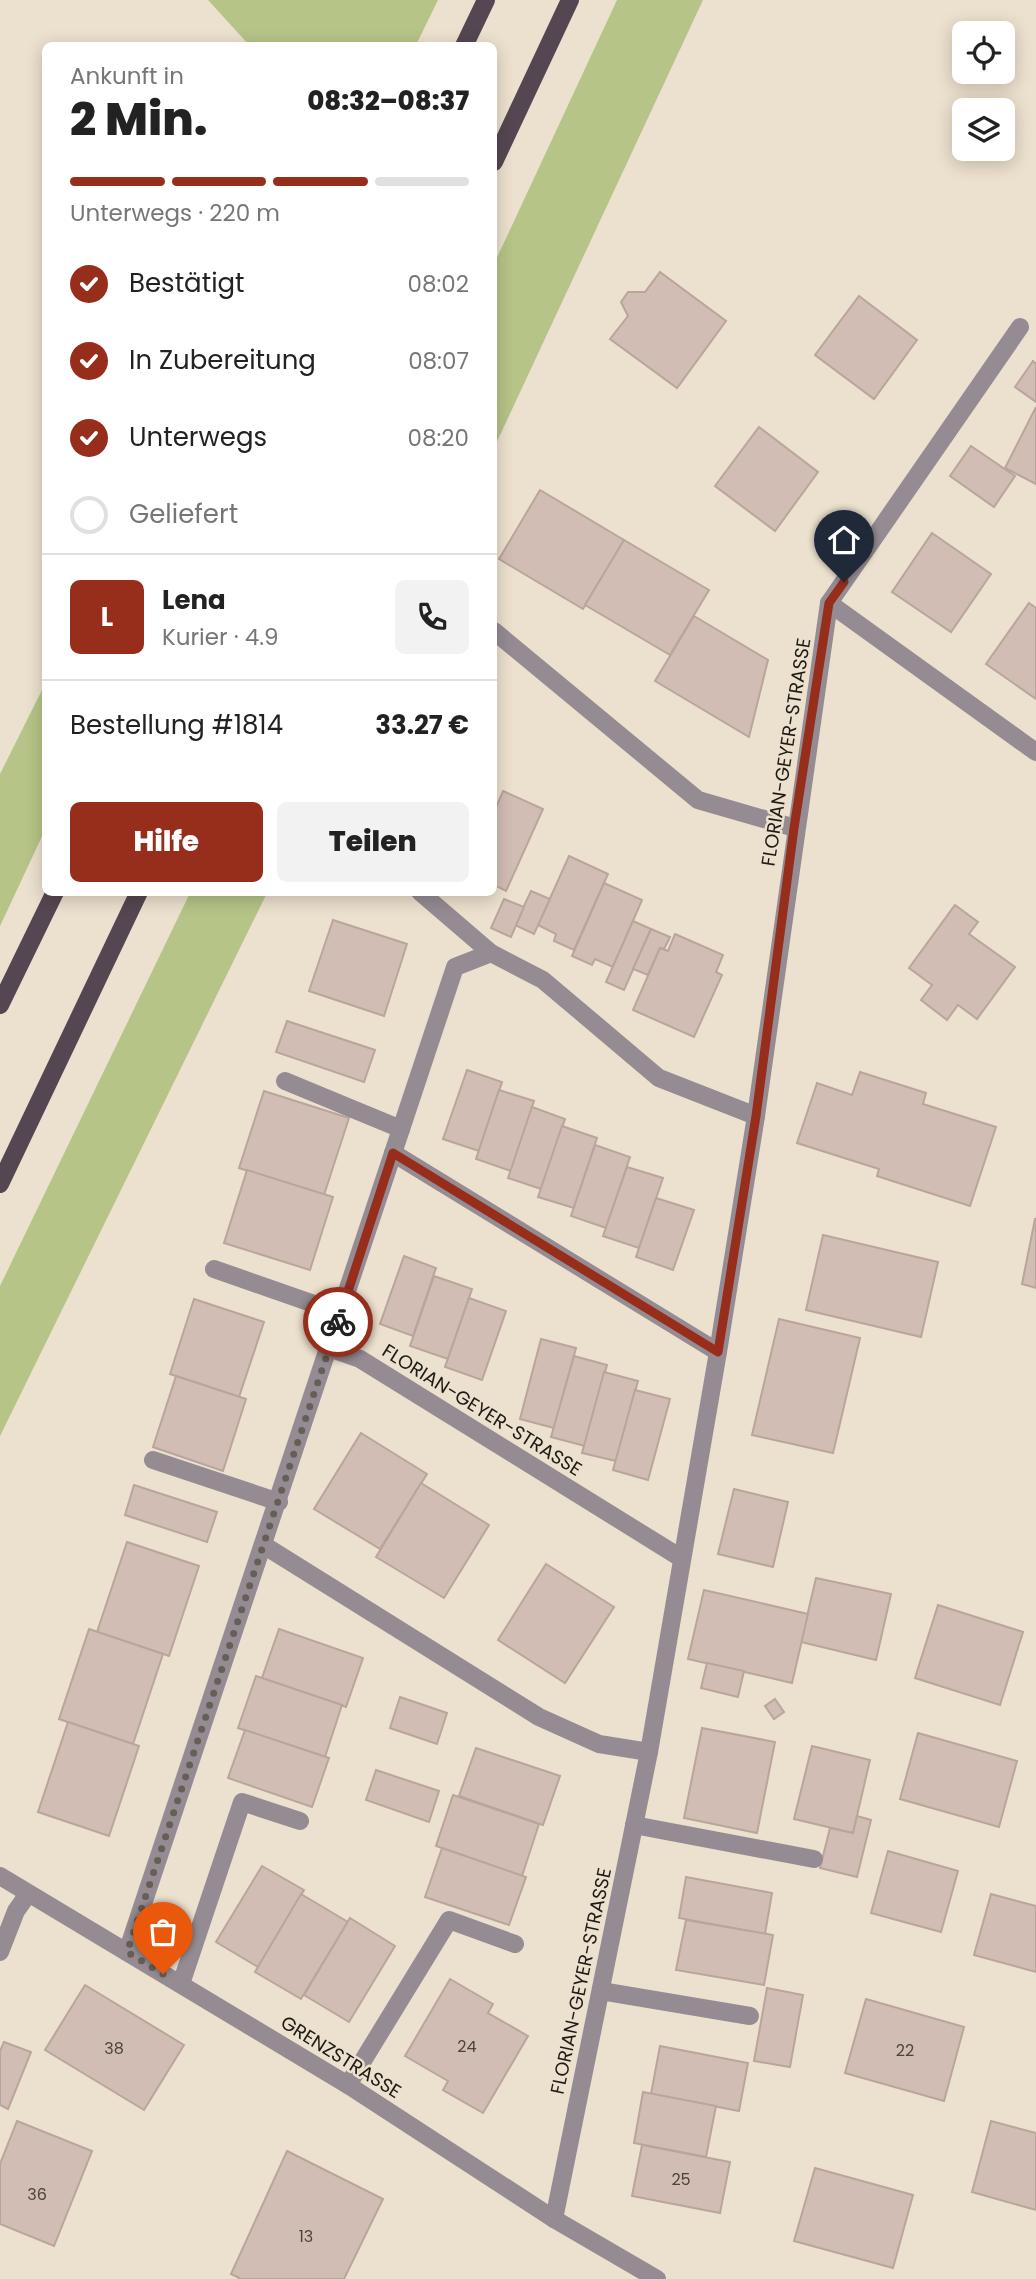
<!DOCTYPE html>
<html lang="de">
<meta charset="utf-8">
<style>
body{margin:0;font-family:Poppins,sans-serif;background:#f2f2f2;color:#222;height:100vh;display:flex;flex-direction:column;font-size:26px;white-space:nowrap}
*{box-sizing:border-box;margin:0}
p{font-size:23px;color:#767676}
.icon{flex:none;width:38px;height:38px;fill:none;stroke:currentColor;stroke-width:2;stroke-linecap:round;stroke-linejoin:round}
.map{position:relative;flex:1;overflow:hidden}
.panel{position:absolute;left:42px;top:42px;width:455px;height:854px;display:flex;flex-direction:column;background:#fff;border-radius:10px;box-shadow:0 4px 18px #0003}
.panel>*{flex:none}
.controls{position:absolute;left:952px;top:21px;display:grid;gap:14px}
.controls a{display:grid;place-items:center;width:63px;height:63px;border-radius:10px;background:#fff;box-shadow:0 4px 18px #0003;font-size:35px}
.pin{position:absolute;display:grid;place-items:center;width:60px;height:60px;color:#fff;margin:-72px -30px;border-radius:50% 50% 50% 0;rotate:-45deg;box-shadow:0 0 7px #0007}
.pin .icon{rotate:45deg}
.courier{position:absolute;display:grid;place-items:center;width:70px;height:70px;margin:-35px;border:5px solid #972d1b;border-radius:50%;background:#fff;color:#222;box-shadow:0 2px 9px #0007}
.overview em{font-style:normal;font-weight:800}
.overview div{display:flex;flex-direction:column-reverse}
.overview{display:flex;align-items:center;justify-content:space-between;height:119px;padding:0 28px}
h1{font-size:46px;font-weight:800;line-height:52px}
.bar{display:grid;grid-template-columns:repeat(4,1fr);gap:10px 7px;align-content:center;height:84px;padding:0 28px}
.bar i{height:9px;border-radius:5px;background:#e0e0e0}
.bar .on{background:#972d1b}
.bar p{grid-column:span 4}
.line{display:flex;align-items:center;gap:18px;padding:0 28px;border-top:2px solid #e0e0e0}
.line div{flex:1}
.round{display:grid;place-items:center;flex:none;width:74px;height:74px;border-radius:10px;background:#f2f2f2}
ol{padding:0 28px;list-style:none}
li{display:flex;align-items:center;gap:21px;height:77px}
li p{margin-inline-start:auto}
li .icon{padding:7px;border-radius:50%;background:#972d1b;color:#fff;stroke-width:4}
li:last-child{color:#767676}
li i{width:38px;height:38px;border:4px solid #e0e0e0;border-radius:50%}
.action{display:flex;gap:14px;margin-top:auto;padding:14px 28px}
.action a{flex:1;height:80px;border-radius:10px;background:#972d1b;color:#fff;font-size:28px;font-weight:800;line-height:80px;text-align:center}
.action a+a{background:#f2f2f2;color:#222}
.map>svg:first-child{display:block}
</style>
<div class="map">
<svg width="1036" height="2279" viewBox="0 0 1036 2279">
<rect width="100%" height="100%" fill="#ece0ce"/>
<g fill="#b6c487">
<polygon points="208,0 438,0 416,45 250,46"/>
<polygon points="617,0 703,0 494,448 494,264"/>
<polygon points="45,684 45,830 0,926 0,774"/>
<polygon points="190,893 267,893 0,1436 0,1286"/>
</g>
<g fill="#d2bdb4" stroke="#b9a59c" stroke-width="2">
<polygon points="660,272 726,321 677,388 610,339 628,316 621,302 628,292 645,292"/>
<polygon points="859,296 917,340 874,399 815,355"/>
<polygon points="1033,361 1036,364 1036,402 1015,387"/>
<polygon points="1036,407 1036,484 1005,468"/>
<polygon points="759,427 818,472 775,531 715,486"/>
<polygon points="971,446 1015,476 994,507 950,476"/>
<polygon points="540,490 624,540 583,609 499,559"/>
<polygon points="932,533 991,574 951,632 892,592"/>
<polygon points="624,540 709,590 670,655 585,605"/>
<polygon points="1029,603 1036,608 1036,699 986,664"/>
<polygon points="694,616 768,660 749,737 655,681"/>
<polygon points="503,791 543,809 506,891 494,885 494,812"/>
<polygon points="569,856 608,874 574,950 554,941 556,934 538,925"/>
<polygon points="604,883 642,900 613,967 595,959 592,965 572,956"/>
<polygon points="531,891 550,899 534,934 515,925"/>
<polygon points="504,899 524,907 511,937 491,928"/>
<polygon points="955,905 978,922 969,934 1015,967 977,1019 958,1005 947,1020 921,1000 932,985 909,968"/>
<polygon points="333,920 407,944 384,1016 309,991"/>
<polygon points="633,921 651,929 624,990 606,982"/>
<polygon points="651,929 670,937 664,949 660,948 648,975 633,969"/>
<polygon points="675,934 723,955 716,972 722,975 694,1037 633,1010 660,948 668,951"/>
<polygon points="287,1021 375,1050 364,1082 276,1052"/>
<polygon points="467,1070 502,1082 479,1151 443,1139"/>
<polygon points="860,1072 926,1093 923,1104 996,1127 970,1206 877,1176 879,1169 797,1143 817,1083 852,1095"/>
<polygon points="499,1090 534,1101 511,1171 476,1159"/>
<polygon points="264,1091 349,1118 324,1195 239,1168"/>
<polygon points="532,1107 565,1119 541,1189 508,1178"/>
<polygon points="562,1126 597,1138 574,1208 538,1197"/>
<polygon points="595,1145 630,1157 606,1228 571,1216"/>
<polygon points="627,1167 663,1178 639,1248 603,1236"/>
<polygon points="247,1170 333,1197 310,1270 224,1243"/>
<polygon points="656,1198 694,1210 673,1270 636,1257"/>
<polygon points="1035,1219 1036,1219 1036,1288 1022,1284"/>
<polygon points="823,1235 938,1262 921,1337 806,1310"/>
<polygon points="404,1256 436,1268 413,1336 380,1324"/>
<polygon points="434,1276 472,1289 448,1359 410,1346"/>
<polygon points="469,1298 506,1311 482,1380 445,1367"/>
<polygon points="194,1299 264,1322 239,1397 170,1374"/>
<polygon points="779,1319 860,1338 833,1453 752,1435"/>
<polygon points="541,1339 576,1348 554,1428 520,1419"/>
<polygon points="574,1356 607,1365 585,1446 551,1437"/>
<polygon points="604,1372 638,1381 616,1461 582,1453"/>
<polygon points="176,1376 246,1399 223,1471 153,1447"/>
<polygon points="635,1390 670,1399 648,1480 613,1470"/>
<polygon points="361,1433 427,1474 380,1549 314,1509"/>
<polygon points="421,1483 489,1525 444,1598 376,1557"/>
<polygon points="134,1485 217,1512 207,1542 125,1515"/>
<polygon points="734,1489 788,1502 773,1567 718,1554"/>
<polygon points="127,1542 199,1566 169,1656 97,1632"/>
<polygon points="546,1564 614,1607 565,1683 498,1640"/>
<polygon points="816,1578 891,1594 876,1660 801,1642"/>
<polygon points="704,1590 808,1614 792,1683 688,1659"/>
<polygon points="938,1605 1023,1632 1000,1705 915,1678"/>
<polygon points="89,1629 163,1654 133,1744 59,1719"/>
<polygon points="279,1629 363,1658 346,1707 262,1678"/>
<polygon points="707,1663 744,1671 738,1697 701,1688"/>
<polygon points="256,1676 342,1705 325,1757 238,1728"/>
<polygon points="400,1697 447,1713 437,1744 390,1728"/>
<polygon points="775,1699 784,1712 774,1719 765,1706"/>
<polygon points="68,1722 139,1746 109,1836 38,1812"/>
<polygon points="702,1728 775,1742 757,1833 684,1818"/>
<polygon points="245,1730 329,1758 312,1807 228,1778"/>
<polygon points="918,1733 1017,1761 999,1827 900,1799"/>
<polygon points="812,1746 870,1760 853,1833 794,1819"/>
<polygon points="476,1748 560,1776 543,1825 459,1796"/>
<polygon points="376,1770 439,1791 429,1822 366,1800"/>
<polygon points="453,1795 539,1824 522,1876 436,1846"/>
<polygon points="857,1816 871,1820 857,1877 820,1868 830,1828 853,1833"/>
<polygon points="442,1848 526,1877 509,1925 425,1897"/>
<polygon points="888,1851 958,1871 941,1932 871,1913"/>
<polygon points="262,1866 304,1890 258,1967 216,1942"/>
<polygon points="686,1877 772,1893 765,1934 679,1918"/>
<polygon points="301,1894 348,1922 301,1999 255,1972"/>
<polygon points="991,1894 1036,1906 1036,1972 974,1955"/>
<polygon points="350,1918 395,1946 349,2022 304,1995"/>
<polygon points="686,1920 773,1935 764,1985 676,1970"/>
<polygon points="450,1979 493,2004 488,2013 528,2036 483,2113 443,2090 448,2081 405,2056"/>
<polygon points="85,1985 184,2045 144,2110 45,2050"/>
<polygon points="767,1988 803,1995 790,2067 754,2061"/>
<polygon points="866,1999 964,2027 944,2101 845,2073"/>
<polygon points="4,2042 31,2052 8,2109 0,2105 0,2051"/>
<polygon points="660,2046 748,2063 739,2111 651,2094"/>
<polygon points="643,2092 716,2106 706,2157 634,2143"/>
<polygon points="17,2121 92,2151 54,2246 0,2224 0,2164"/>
<polygon points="991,2121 1036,2133 1036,2210 972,2192"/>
<polygon points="642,2145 730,2162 720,2213 632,2196"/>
<polygon points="287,2151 383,2199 344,2279 241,2279 231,2274"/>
<polygon points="815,2168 913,2195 893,2268 794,2241"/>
</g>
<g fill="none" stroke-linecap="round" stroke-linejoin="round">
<g stroke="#948c92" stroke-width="18">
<polyline points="829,603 1036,752"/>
<polyline points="494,631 698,800 795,828"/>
<polyline points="420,892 491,953"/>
<polyline points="285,1081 401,1129"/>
<polyline points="393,1153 718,1352"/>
<polyline points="214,1269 340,1313"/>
<polyline points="329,1348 360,1359 681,1558"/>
<polyline points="153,1460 279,1502"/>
<polyline points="265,1546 539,1717 599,1744 649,1752"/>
<polyline points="634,1825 814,1859"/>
<polyline points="0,1876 348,2085 554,2219 657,2279"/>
<polyline points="0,1952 16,1911 28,1894"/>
<polyline points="127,1952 455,967 491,953 543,980 659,1078 756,1116"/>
<polyline points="181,1984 242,1802 300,1821"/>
<polyline points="601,1991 750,2016"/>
<polyline points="348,2085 449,1920 515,1944"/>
<polyline points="554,2219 649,1752 718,1352 756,1116 829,603 1020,327"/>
</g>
<g stroke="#554751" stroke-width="18">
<polyline points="464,46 486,0"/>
<polyline points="494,162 570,0"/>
<polyline points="0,1005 55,892"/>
<polyline points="0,1184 139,892"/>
</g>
</g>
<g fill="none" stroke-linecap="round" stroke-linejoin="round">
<polyline stroke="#665f55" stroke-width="7" stroke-dasharray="0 12.6" points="163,1974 127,1952 338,1322"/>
<polyline stroke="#972d1b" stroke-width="9" points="338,1322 393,1153 718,1352 756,1116 794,828 829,603 844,582"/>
</g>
<g text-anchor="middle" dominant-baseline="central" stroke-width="5" stroke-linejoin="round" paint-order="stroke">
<g font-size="16" fill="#4b433c">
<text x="467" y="2046">24</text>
<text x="114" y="2048">38</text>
<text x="905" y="2050">22</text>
<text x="681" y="2179">25</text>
<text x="37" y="2194">36</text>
<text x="306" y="2236">13</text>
</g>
<g font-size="19" fill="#1e1a14" stroke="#ece0ce">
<text transform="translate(786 752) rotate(-81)">FLORIAN-GEYER-STRASSE</text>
<text transform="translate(482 1410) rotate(32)">FLORIAN-GEYER-STRASSE</text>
<text transform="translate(581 1981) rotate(-78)">FLORIAN-GEYER-STRASSE</text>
<text transform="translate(341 2057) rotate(32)">GRENZSTRASSE</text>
</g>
</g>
</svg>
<div class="controls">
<a><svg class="icon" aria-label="locate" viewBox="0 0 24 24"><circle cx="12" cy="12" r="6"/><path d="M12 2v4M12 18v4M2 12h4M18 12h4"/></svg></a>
<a><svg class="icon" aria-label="layers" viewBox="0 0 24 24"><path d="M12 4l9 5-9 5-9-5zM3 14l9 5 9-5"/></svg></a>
</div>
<div class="pin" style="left:163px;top:1974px;background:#ea580c"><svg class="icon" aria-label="bag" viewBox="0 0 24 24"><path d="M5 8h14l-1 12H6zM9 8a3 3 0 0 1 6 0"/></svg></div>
<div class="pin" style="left:844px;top:582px;background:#1f2937"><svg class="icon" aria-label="home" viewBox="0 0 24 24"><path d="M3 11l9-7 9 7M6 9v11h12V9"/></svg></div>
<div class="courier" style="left:338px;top:1322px"><svg class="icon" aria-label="bike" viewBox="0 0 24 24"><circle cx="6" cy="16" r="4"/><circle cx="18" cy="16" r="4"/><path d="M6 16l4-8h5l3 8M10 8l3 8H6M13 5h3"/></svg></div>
<section class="panel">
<div class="overview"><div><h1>2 Min.</h1><p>Ankunft in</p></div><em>08:32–08:37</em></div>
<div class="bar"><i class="on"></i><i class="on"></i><i class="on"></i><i></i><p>Unterwegs · 220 m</p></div>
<ol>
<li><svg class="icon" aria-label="check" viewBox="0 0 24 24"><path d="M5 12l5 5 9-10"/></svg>Bestätigt<p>08:02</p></li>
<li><svg class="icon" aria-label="check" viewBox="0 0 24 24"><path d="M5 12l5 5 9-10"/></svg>In Zubereitung<p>08:07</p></li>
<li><svg class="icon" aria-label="check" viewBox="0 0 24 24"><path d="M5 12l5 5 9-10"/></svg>Unterwegs<p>08:20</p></li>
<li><i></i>Geliefert</li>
</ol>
<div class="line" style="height:126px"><b class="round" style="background:#972d1b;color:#fff">L</b><div><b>Lena</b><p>Kurier · 4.9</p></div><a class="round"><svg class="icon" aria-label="phone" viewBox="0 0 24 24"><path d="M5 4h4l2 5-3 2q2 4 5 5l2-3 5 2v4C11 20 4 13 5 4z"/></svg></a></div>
<div class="line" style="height:91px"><div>Bestellung #1814</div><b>33.27 €</b></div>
<div class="action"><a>Hilfe</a><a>Teilen</a></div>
</section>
</div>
